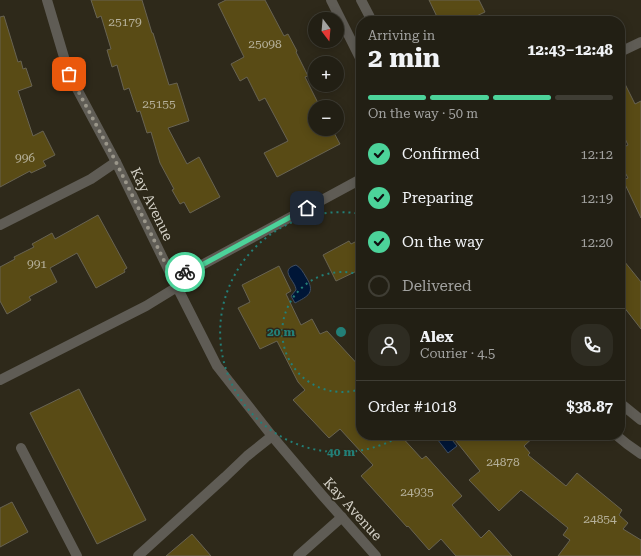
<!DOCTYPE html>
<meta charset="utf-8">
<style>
body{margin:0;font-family:"Roboto Serif",serif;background:#2e2c22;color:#f1f3f6;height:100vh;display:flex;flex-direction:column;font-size:15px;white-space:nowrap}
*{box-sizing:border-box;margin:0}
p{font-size:13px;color:#a2a2a0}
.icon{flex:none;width:22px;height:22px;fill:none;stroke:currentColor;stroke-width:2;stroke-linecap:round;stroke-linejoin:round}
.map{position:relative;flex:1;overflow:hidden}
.details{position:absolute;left:356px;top:16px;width:269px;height:424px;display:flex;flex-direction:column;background:#221f14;border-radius:16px;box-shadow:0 2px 10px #0003,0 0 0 1px #3f3d34}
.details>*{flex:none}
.needle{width:26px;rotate:164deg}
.buttons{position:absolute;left:308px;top:12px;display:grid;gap:8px}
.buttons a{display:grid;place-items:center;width:36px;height:36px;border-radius:50%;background:#221f14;box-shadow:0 2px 10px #0003,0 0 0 1px #3f3d34;font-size:20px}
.pin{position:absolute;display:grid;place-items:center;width:34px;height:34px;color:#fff;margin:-17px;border-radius:8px;box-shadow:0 2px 6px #0006}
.courier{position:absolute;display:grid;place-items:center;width:40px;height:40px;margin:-20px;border:3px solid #4cd39a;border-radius:50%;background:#fff;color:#222;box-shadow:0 1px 5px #0007}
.head em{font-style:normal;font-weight:700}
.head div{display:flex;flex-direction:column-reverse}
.head{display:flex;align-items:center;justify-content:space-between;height:68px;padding:0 12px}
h1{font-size:26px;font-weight:700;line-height:30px}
.bar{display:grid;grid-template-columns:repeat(4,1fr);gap:6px 4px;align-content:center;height:48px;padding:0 12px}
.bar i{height:5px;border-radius:3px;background:#3f3d34}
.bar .active{background:#4cd39a}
.bar p{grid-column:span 4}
.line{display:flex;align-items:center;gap:10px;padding:0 12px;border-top:1px solid #3f3d34}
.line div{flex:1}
.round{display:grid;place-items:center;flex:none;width:42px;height:42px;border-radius:16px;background:#2e2c22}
ol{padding:0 12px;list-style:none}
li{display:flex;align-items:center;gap:12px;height:44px}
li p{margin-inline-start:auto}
li .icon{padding:4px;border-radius:50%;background:#4cd39a;color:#111;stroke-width:4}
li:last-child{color:#a2a2a0}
li i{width:22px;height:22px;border:2px solid #3f3d34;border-radius:50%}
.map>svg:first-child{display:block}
</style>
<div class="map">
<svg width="641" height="556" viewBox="0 0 641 556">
<rect width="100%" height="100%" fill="#2e291a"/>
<g fill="#001637" stroke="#404e62">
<path d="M296,265C301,268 303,272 306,277C316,293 308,296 295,303L291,296L296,290C296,281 278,270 296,265Z"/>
<polygon points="434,435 448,435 457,446 448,453"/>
</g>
<g fill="#594b15" stroke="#686352">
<polygon points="91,0 142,0 152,33 153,33 169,85 177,83 189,121 168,128 187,164 199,157 220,197 190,213 184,202 180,204 172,190 174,189 160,163 151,132 147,133 140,111 137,112 129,88 124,90 117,65 112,67 107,50 111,49 101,16 97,18"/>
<polygon points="226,0 265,0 284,36 288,34 297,51 296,52 308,76 305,77 320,107 315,107 315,129 332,129 340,144 277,177 264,153 288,141 265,98 259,101 247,77 240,81 231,64 244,57 218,4"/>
<polygon points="429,0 479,0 485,12 466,21 439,21"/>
<polygon points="4,16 18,62 21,61 23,69 26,68 32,86 18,91 33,136 43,131 55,155 43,161 46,166 31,173 30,171 0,187 0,17"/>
<polygon points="620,74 635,104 641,101 641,218 623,180 628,178 620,163 620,149 628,145 620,128"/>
<polygon points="98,215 127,268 124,270 125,272 96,288 77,253 50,268 57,282 29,297 31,300 7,314 0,301 0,267 15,259 14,257 34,247 32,244 52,233 55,239"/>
<polygon points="361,239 361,269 336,281 323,255 349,241 351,244"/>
<polygon points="620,256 641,282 641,329 620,302"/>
<polygon points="279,266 291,291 286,294 301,325 312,319 320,334 327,331 361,368 361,435 400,435 422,459 426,456 462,496 452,505 481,538 489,530 512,556 456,556 441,539 429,550 408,526 407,527 361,476 373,465 340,429 329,438 293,400 305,390 298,382 277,341 260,349 238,308 250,302 242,285"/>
<polygon points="79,389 146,520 97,544 30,413"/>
<polygon points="451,435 536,435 524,446 530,453 528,455 566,486 577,473 622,510 619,515 628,523 623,529 641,540 641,556 558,556 570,540 563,535 568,528 521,490 499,511 469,480 480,471"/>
<polygon points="12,502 28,532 0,547 0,508"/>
<polygon points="192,534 211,556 166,556"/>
</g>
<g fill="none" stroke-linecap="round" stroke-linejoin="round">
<g stroke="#5f5c55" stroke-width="10">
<polyline points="47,0 69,74 116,162 172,277 217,366 272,436 322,495 376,556"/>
<polyline points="331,0 361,60"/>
<polyline points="361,0 372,21"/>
<polyline points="620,52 641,42"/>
<polyline points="0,225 91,179 116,162"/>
<polyline points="172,277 200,266 361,179"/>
<polyline points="0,380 146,306 177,287"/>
<polyline points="620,403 641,420"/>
<polyline points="616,435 627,444 641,454"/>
<polyline points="21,448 77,556"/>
<polyline points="138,556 225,477 247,456 272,436"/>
<polyline points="298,556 342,517"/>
</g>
</g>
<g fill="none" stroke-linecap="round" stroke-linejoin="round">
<polyline stroke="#9a968a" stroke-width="4" stroke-dasharray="0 7.2" points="69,74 116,162 172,277 185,272"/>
<polyline stroke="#4cd39a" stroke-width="5" points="185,272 200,266 307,208"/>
</g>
<g fill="none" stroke="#237f77" stroke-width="2" stroke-dasharray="2 4">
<path d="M361 389A60 60 0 1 1 361 275"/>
<path d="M402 435A120 120 0 1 1 361 214"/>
</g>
<g text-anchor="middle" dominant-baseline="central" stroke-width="3" stroke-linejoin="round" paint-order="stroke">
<g font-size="12" fill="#b5b09a">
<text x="125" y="22">25179</text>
<text x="265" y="44">25098</text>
<text x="159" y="104">25155</text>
<text x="25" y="158">996</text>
<text x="37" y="264">991</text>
<text x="503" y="462">24878</text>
<text x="417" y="492">24935</text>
<text x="600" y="519">24854</text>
</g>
<g font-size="14" fill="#d4d1c7" stroke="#2e291a">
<text transform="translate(152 204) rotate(64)">Kay Avenue</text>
<text transform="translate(353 509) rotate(48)">Kay Avenue</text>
</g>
</g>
<circle cx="341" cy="332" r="6" fill="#237f77" stroke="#2e291a" stroke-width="2"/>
<g font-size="12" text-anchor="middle" font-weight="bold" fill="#237f77" stroke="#2e291a" stroke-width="3" stroke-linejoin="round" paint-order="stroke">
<text x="281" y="336">20 m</text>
<text x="341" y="456">40 m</text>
</g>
</svg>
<div class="buttons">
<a><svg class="needle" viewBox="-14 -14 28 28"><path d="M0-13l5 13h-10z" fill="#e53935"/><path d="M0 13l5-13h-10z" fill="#a2a2a0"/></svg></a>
<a>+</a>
<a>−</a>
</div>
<div class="pin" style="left:69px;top:74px;background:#ea580c"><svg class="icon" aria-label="bag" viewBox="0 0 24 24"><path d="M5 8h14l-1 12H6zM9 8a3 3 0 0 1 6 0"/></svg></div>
<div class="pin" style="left:307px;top:208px;background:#1f2937"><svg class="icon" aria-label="home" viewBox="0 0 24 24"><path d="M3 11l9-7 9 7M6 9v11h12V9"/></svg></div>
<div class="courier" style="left:185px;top:272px"><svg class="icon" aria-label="bike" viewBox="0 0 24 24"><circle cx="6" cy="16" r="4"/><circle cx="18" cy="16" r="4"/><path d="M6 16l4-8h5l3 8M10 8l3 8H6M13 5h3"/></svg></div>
<section class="details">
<div class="head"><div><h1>2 min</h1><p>Arriving in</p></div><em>12:43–12:48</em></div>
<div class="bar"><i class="active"></i><i class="active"></i><i class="active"></i><i></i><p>On the way · 50 m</p></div>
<ol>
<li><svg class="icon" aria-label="check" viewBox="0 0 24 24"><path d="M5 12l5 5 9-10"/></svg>Confirmed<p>12:12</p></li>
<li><svg class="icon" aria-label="check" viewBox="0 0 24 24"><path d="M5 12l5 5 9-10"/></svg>Preparing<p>12:19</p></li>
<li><svg class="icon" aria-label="check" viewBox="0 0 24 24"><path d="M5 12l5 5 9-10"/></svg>On the way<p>12:20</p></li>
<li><i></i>Delivered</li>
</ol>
<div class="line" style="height:72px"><a class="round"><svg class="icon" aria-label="person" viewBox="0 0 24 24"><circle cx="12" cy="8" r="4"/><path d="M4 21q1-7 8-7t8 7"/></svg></a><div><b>Alex</b><p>Courier · 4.5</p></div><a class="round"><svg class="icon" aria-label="phone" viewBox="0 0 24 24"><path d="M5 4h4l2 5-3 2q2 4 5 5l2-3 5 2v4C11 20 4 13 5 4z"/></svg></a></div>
<div class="line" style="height:52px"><div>Order #1018</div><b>$38.87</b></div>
</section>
</div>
